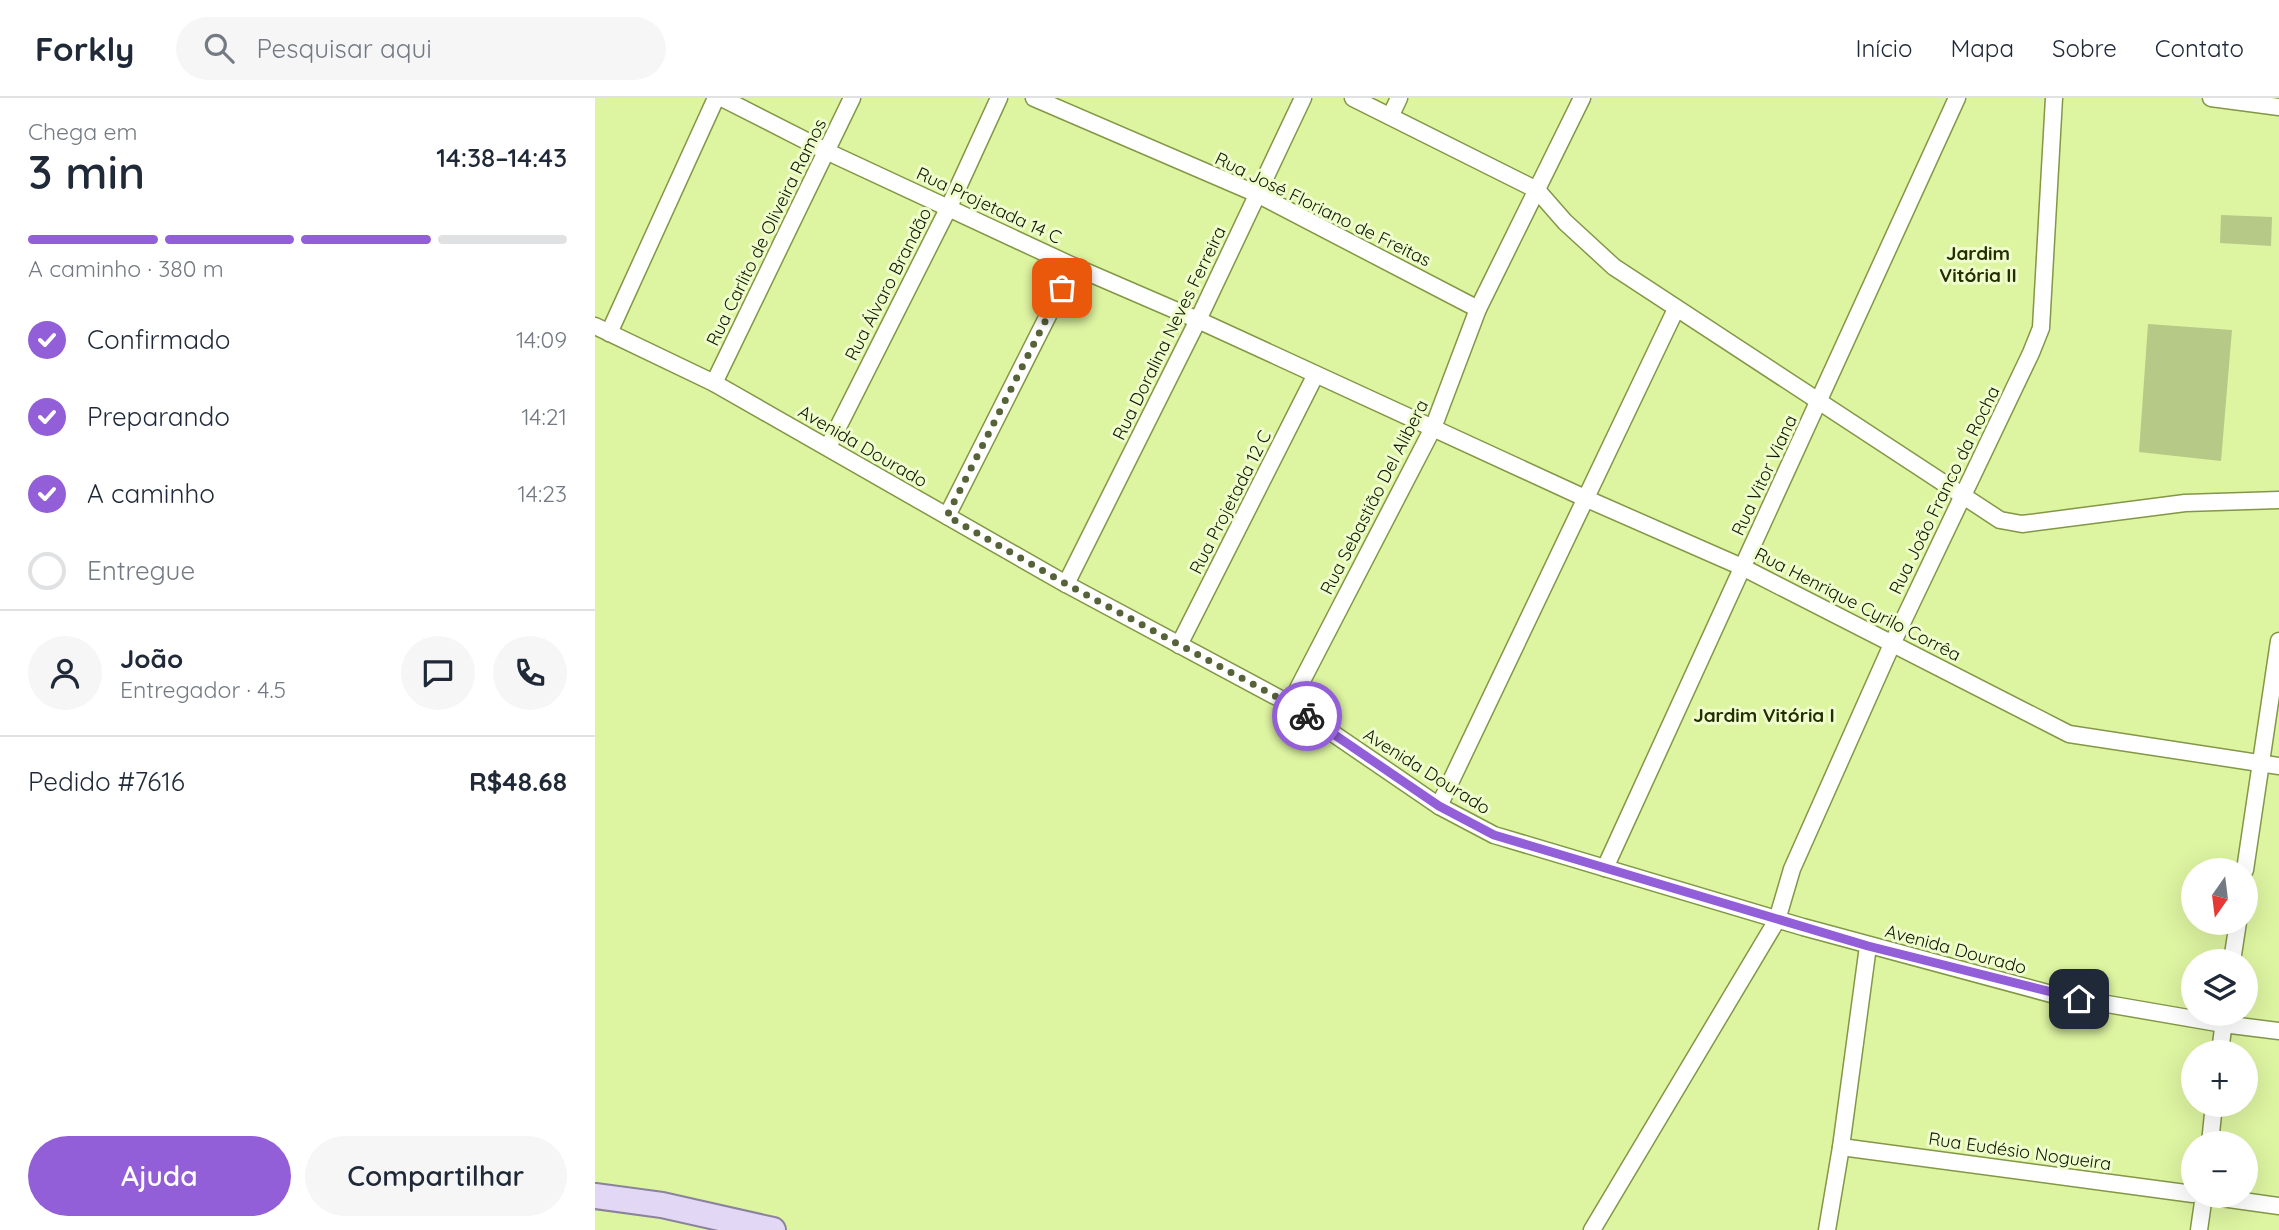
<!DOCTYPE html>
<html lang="pt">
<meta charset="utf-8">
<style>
body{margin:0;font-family:Quicksand,sans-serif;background:#f6f6f7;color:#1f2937;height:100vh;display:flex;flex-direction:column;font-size:26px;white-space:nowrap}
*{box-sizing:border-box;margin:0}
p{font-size:23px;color:#747a83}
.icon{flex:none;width:38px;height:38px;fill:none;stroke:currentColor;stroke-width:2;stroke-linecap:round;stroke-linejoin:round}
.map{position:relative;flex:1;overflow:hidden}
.side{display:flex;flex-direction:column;background:#fff;width:595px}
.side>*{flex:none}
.needle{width:46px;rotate:194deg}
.tools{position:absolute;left:1586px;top:760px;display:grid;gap:14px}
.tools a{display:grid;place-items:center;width:77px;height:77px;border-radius:50%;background:#fff;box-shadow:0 7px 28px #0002;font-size:35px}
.pin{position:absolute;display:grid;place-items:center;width:60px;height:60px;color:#fff;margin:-30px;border-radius:14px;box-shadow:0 4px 10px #0006}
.courier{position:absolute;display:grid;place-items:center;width:70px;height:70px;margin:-35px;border:5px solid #935fd8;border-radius:50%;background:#fff;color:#222;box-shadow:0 2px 9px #0007}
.headline em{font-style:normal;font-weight:600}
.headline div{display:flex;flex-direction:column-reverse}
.headline{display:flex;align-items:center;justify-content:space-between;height:119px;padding:0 28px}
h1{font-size:46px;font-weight:600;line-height:52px}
.bar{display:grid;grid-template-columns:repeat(4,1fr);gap:10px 7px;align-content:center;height:84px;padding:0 28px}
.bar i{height:9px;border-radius:5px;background:#e0e1e3}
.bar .current{background:#935fd8}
.bar p{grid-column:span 4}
.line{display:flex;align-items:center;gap:18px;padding:0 28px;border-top:2px solid #e0e1e3}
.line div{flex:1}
.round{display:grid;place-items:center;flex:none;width:74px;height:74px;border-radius:37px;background:#f6f6f7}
ol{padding:0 28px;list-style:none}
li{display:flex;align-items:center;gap:21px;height:77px}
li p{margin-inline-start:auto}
li .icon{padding:7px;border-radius:50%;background:#935fd8;color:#fff;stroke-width:4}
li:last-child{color:#747a83}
li i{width:38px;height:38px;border:4px solid #e0e1e3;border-radius:50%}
.action{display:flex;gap:14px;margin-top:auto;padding:14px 28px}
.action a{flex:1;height:80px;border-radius:42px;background:#935fd8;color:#fff;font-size:28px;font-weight:600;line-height:80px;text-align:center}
.action a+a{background:#f6f6f7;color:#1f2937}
header{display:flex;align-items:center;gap:42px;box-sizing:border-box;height:98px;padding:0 35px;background:#fff;border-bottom:2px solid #e0e1e3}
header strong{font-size:33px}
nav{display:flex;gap:38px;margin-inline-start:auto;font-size:24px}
.search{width:490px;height:63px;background:#f6f6f7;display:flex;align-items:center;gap:18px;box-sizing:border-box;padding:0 24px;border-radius:38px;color:#747a83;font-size:26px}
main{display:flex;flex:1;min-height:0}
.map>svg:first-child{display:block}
</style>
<header>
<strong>Forkly</strong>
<div class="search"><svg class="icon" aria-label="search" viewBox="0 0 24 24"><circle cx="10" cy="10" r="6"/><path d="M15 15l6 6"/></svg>Pesquisar aqui</div>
<nav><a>Início</a><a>Mapa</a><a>Sobre</a><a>Contato</a></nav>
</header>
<main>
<section class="side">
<div class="headline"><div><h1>3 min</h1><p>Chega em</p></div><em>14:38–14:43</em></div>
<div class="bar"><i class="current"></i><i class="current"></i><i class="current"></i><i></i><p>A caminho · 380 m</p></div>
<ol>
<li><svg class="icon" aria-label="check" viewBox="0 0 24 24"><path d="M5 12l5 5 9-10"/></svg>Confirmado<p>14:09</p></li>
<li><svg class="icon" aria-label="check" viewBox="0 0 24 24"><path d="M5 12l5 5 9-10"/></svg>Preparando<p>14:21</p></li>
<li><svg class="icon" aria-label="check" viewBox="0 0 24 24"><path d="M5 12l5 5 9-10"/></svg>A caminho<p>14:23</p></li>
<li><i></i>Entregue</li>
</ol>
<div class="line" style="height:126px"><a class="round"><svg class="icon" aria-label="person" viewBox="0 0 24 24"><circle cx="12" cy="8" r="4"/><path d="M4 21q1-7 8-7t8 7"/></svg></a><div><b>João</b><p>Entregador · 4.5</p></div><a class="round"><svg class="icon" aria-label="chat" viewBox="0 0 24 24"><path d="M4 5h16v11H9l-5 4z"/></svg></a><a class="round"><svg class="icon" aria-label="phone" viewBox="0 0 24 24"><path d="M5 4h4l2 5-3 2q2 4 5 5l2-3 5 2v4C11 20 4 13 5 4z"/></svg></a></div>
<div class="line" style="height:91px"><div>Pedido #7616</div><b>R$48.68</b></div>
<div class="action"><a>Ajuda</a><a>Compartilhar</a></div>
</section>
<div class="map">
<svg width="1684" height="1132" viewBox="0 0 1684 1132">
<rect width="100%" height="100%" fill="#ddf4a1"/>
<g fill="#b6c986">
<polygon points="1626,117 1677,119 1676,148 1625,145"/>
<polygon points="1553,226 1637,232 1626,363 1544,354"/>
</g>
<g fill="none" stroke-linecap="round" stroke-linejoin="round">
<defs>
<g id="minor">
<polyline points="127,0 233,54 478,168 603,222 992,401 1147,469 1474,636 1684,668"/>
<polyline points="439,0 662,96 883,211"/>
<polyline points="758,0 942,92 970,124 1019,169 1405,422 1427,426 1590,405 1684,402"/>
<polyline points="1616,0 1684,9"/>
<polyline points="796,17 804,0"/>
<polyline points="0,228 119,285 471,486 695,606 844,708 899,737 1208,829 1460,897 1628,926 1684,933"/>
<polyline points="14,235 121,0"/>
<polyline points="119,285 257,0"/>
<polyline points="233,349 354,109 404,0"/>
<polyline points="352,418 478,168"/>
<polyline points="471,486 603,222 708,0"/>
<polyline points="584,547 720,278"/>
<polyline points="695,606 838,330 883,211 987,0"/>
<polyline points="844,708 1081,211"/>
<polyline points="1010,770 1362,0"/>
<polyline points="1650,772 1684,543"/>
<polyline points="1637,863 1643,824"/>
<polyline points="1625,954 1630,915"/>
<polyline points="1615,1045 1619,1006"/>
<polyline points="1246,1049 1598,1096"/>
<polyline points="1605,1097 1684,1108"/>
<polyline points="997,1132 1182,822 1197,771 1298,544 1436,255 1446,230 1459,0"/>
<polyline points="1232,1132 1246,1049 1273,848"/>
<polyline points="1604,1132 1609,1097"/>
</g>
<polyline id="primary" points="0,1098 67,1107 178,1132"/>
</defs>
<use href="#minor" stroke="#839747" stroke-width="19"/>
<use href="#primary" stroke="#8b829b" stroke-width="28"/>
<use href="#minor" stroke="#fff" stroke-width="16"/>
<use href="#primary" stroke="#e2d7f5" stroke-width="24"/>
</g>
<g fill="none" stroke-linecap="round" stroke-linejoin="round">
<polyline stroke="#566238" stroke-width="7" stroke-dasharray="0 12.6" points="467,190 352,418 471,486 695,606 712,618"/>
<polyline stroke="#935fd8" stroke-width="9" points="712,618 844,708 899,737 1273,848 1484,901"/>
</g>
<g text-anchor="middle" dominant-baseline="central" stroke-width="6" stroke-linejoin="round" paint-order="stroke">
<g font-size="18" fill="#0e1400" stroke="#effdcd">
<text transform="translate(394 107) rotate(25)">Rua Projetada 14 C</text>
<text transform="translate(728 111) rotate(26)">Rua José Floriano de Freitas</text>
<text transform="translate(171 134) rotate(-64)">Rua Carlito de Oliveira Ramos</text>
<text transform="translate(293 186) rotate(-63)">Rua Álvaro Brandão</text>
<text transform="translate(574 235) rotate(-64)">Rua Doralina Neves Ferreira</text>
<text transform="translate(268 348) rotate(30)">Avenida Dourado</text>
<text transform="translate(1169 377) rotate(-65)">Rua Vitor Viana</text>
<text transform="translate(1349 392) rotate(-64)">Rua João Franco da Rocha</text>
<text transform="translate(779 399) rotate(-63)">Rua Sebastião Del Alibera</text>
<text transform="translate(635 404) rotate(-63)">Rua Projetada 12 C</text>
<text transform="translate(1263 506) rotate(27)">Rua Henrique Cyrilo Corrêa</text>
<text transform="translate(832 673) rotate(32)">Avenida Dourado</text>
<text transform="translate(1361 851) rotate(15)">Avenida Dourado</text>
<text transform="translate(1425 1053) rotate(8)">Rua Eudésio Nogueira</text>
</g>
<g font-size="19" font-weight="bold" fill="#242e02" stroke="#effdcd">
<text x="1383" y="155">Jardim<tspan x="1383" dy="22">Vitória II</tspan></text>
<text x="1169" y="617">Jardim Vitória I</text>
</g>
</g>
</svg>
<div class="tools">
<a><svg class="needle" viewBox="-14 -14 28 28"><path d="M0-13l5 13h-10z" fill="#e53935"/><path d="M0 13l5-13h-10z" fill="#747a83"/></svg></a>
<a><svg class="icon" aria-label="layers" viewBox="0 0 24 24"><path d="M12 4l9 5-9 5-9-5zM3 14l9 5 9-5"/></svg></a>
<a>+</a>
<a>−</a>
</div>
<div class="pin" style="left:467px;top:190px;background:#ea580c"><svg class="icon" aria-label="bag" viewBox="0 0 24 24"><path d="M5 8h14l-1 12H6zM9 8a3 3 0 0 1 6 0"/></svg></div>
<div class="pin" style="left:1484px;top:901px;background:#1f2937"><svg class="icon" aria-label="home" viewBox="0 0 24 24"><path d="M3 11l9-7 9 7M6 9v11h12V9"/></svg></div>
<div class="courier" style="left:712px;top:618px"><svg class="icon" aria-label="bike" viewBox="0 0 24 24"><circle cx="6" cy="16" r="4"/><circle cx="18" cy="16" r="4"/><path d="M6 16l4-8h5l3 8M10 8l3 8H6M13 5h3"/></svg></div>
</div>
</main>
